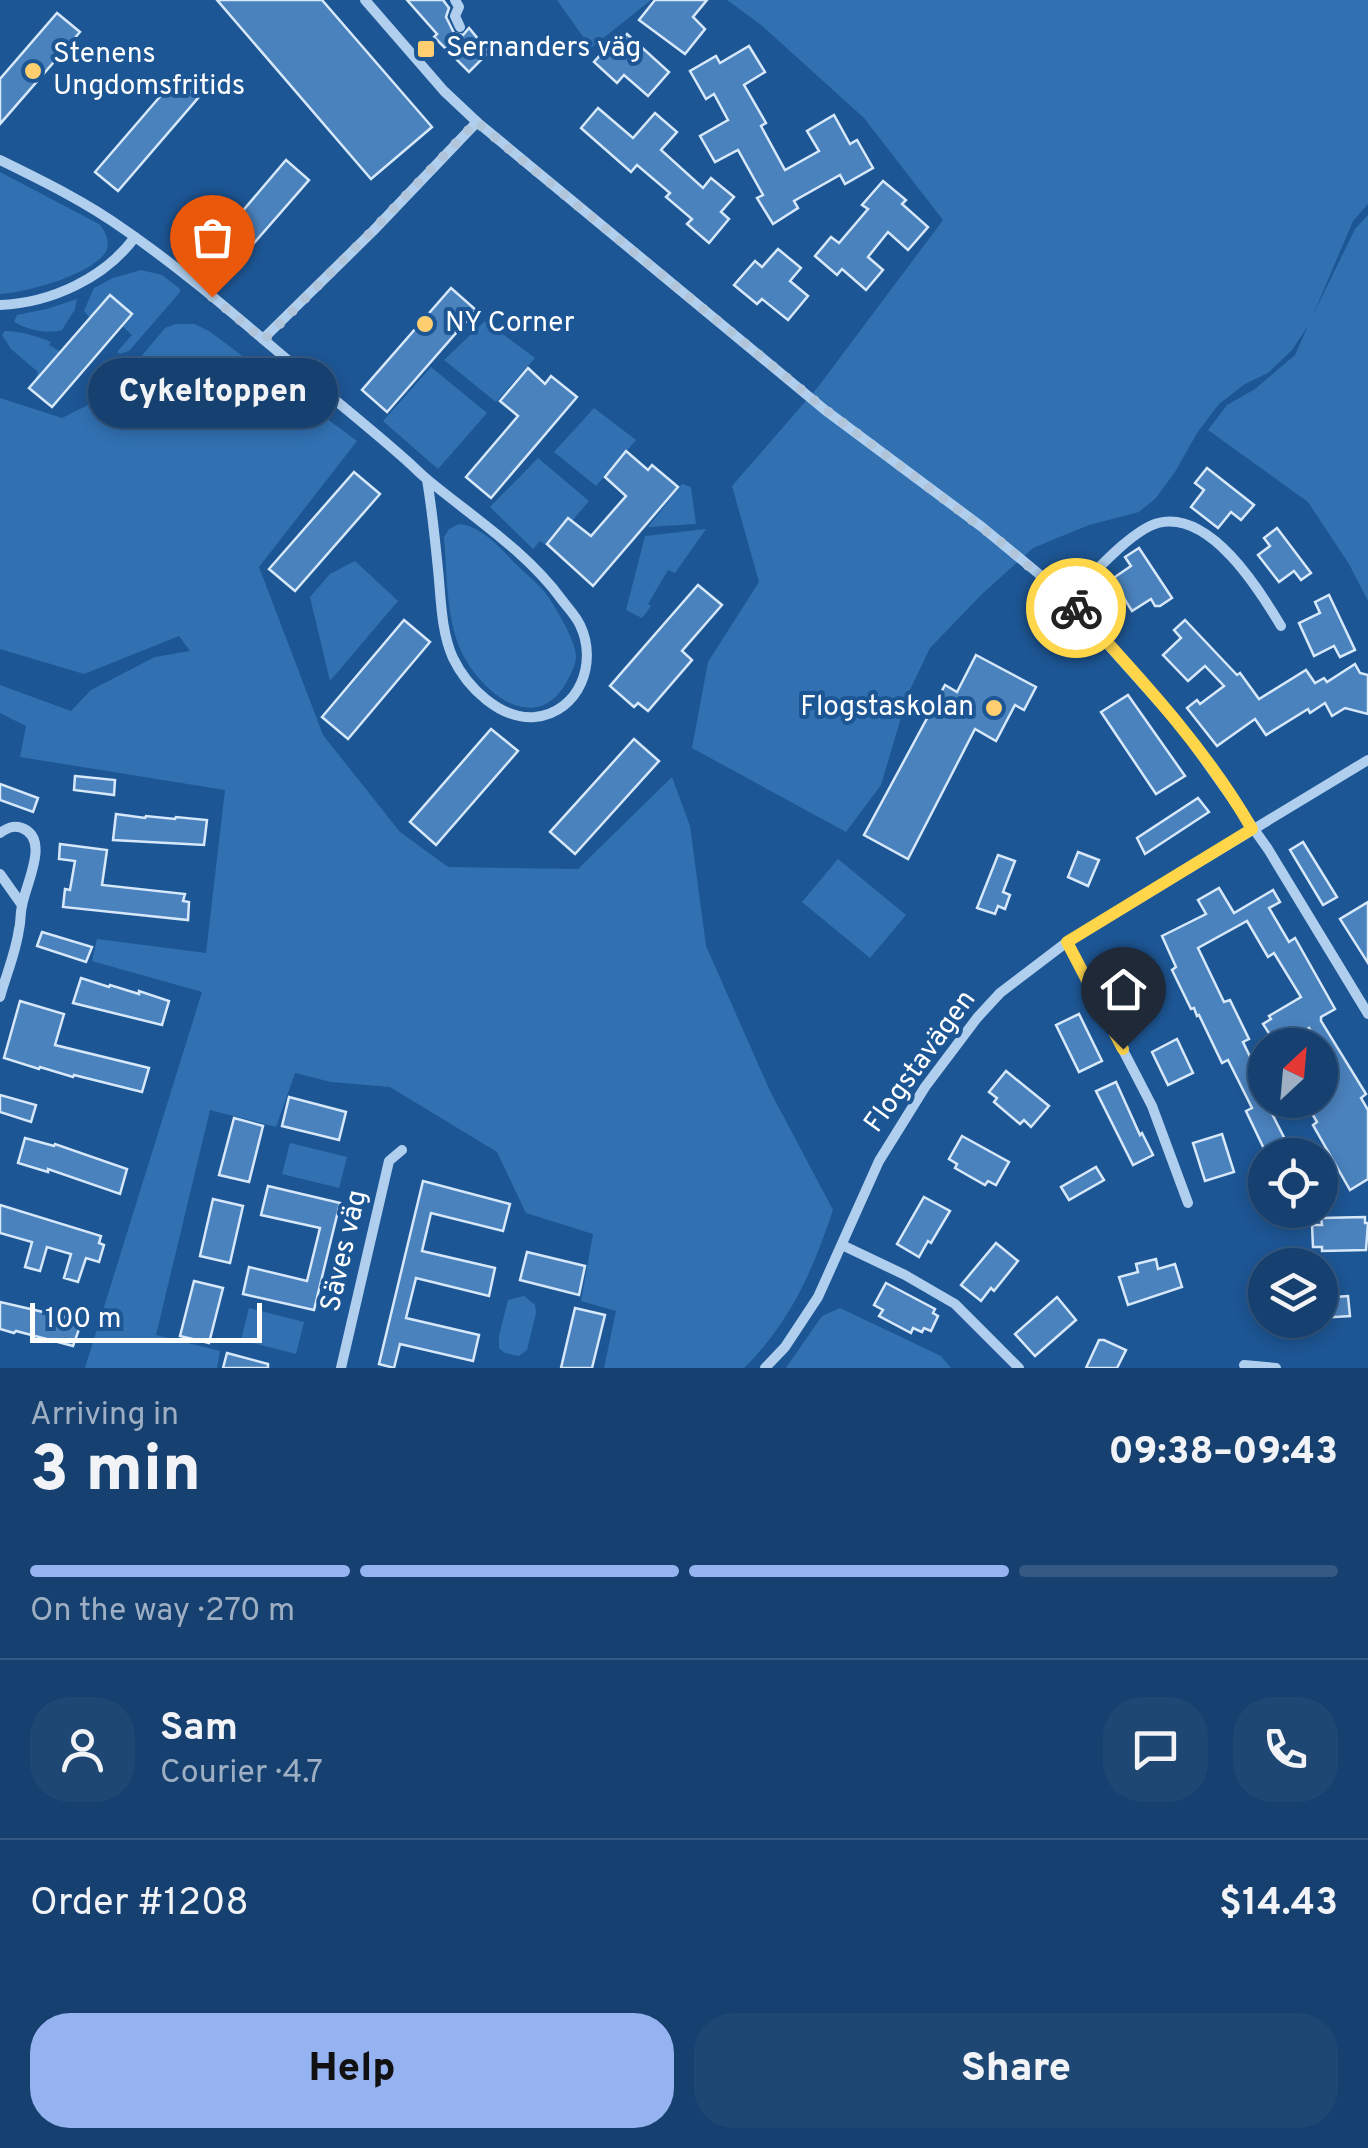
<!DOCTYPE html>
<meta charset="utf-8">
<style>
body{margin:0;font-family:Overpass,sans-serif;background:#1f4774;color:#f1f3f6;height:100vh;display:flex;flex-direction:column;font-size:38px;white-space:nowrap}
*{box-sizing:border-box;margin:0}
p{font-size:32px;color:#9eafc3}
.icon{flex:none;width:55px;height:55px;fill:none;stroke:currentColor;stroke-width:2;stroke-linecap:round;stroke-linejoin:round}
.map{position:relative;height:1368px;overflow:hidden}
.details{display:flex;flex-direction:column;background:#16406f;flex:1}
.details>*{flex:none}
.needle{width:65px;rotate:26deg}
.buttons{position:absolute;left:1248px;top:1028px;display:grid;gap:20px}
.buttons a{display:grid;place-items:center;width:90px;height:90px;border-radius:50%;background:#16406f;box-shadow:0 5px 15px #0003,0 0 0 2px #355982;font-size:50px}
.scale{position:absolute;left:30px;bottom:25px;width:232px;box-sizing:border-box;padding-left:10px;border:5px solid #fff;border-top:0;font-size:28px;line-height:35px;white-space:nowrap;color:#fff;-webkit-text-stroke:8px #1d5694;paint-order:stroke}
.pin{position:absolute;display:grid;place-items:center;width:85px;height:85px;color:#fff;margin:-102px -42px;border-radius:50% 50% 50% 0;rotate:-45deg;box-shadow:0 0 10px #0007}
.pin .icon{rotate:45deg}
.courier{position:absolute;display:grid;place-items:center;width:100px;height:100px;margin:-50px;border:8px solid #ffd54a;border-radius:50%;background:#fff;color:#222;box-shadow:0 2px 12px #0007}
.bubble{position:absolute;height:70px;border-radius:35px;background:#16406f;box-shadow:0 5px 15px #0003,0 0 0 2px #355982;font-size:32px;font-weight:800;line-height:70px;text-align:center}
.headline em{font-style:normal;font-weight:800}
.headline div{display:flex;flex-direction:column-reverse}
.headline{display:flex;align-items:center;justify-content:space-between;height:170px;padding:0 30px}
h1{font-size:65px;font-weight:800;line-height:75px}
.bar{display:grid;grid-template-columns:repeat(4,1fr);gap:15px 10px;align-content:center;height:120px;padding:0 30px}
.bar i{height:12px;border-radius:8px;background:#355982}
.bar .selected{background:#95b2f1}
.bar p{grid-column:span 4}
.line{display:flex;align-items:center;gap:25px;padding:0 30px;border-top:2px solid #355982}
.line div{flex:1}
.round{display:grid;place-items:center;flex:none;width:105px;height:105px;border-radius:40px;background:#1f4774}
.button{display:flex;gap:20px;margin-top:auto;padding:20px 30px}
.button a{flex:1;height:115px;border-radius:40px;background:#95b2f1;color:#111;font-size:40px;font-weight:800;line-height:115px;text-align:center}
.button a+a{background:#1f4774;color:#f1f3f6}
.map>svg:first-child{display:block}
</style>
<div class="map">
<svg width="1368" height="1368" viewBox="0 0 1368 1368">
<rect width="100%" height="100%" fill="#1d5694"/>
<g fill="#3171b2">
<polygon points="557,0 651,0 591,48"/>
<polygon points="727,0 1368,0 1368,204 1353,221 1313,315 1355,229 1368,215 1368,601 1349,564 1308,502 1208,430 1227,405 1255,389 1295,355 1308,326 1292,350 1268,373 1245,384 1219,404 1197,433 1175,472 1155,499 1139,512 1089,525 1033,548 980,596 930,648 908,694 881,785 846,832 692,748 708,662 759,582 732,486 818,387 943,220 864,118 760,24"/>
<path d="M0,172L99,224C106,232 111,243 105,253C90,275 25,293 0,294Z"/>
<polygon points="141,270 162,275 180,289 180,292 129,351 120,354 117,352 132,335 122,326 132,314 110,295 90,318 84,311 94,288 113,278"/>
<path d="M77,299L75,309L62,330C47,334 28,330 14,322L17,315L47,309Z"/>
<polygon points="485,321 535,358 496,402 444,360"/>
<path d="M176,324H194L209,331L357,441L259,567L323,735L400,832L448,867L578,869L672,777L690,826L706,946L770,1091L833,1210C813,1270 790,1323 744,1368H604L616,1311L581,1301L593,1234L526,1213L497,1152L390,1087L331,1082L295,1073L276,1127L210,1110L156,1335L220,1351L217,1368H85L202,992L92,961L97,939L206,953L225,790L20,757L26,726L0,713V685L71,711L91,690L155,657L190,651L179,636L84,674L0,649V398L62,418L110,394L165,328Z"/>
<path d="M5,331C20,331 37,336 51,342L49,345L61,352L34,383L38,372L11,349L2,335Z"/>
<polygon points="431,367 487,413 438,469 383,421"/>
<polygon points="594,408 636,440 596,486 554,452"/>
<polygon points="538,458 589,501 572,521 568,518 546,545 540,541 533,549 490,507"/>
<polygon points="682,484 691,487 696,524 648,527"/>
<path d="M459,524C484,526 503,552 520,568C527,575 536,582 542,589C552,600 577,642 576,657C576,665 569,678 565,685C532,737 479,689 461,651C446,617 447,574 444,537L449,529Z"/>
<polygon points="706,529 675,573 668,570 648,604 651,606 642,618 626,610 645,536"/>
<polygon points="355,561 398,601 330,681 310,597 330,574"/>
<polygon points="838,859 906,915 870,958 802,902"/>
<polygon points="290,1143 347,1157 339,1188 282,1174"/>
<polygon points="524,1296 535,1305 536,1313 527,1350 519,1356 505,1353 499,1348 499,1336 508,1300"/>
<polygon points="249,1308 304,1322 296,1354 241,1340"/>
<polygon points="840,1308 941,1356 951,1368 786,1368 822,1316"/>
</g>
<g fill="#4a82bd" stroke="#d6e8fa" stroke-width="2.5">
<polygon points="217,0 322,0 432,127 371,179"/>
<polygon points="407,0 443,0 449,8 446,17 454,33 463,35 469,28 489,52 469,72 434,37 437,34"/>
<polygon points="655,0 707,0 693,17 705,29 685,54 639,20"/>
<polygon points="57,13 80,32 0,124 0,79"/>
<polygon points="627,34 669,72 648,96 624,75 617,83 594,62 614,40 619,44"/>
<polygon points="749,46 765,72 744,85 766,123 761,126 785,170 819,151 807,131 834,115 850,144 857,140 873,168 845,184 840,175 794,201 798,208 773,224 757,198 763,195 738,150 715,162 700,136 728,120 714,94 706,99 690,71 716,56 720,63"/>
<polygon points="176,78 198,98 118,191 95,172"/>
<polygon points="598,108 633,138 655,113 677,132 661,150 703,188 711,178 734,197 721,212 729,219 709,243 687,224 692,219 666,197 670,193 637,165 631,172 581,128"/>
<polygon points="286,160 309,180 228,273 206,254"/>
<polygon points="883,181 906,200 902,204 928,227 908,250 888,232 868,257 883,270 866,290 842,269 837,275 815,256 831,237 839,243 868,209 862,205"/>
<polygon points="778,249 801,268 790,281 808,296 788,320 762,299 757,304 734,285 755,261 762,267"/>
<polygon points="451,288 476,310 387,412 362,390"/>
<polygon points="110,295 132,314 52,407 29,388"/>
<polygon points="528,368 545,384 551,376 577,397 491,498 466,477 518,416 500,401"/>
<polygon points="626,451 648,470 652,465 678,487 593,586 547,544 568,518 591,536 626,496 605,477"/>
<polygon points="1207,468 1254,505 1241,520 1231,512 1218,528 1191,507 1204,490 1195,483"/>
<polygon points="354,472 380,494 295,591 269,569"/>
<polygon points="1277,528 1311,573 1301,580 1294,571 1279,582 1258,555 1270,546 1264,538"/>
<polygon points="1139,548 1172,598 1160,606 1155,606 1151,599 1132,611 1112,579 1131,566 1125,557"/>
<polygon points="698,585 722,605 682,651 692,660 648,711 638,703 634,707 610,686"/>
<polygon points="1329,595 1355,650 1340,657 1334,646 1314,656 1299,623 1320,613 1315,602"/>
<polygon points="404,620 430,642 348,739 322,717"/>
<polygon points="1185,620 1237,675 1240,673 1259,699 1306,670 1315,683 1324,678 1327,682 1355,664 1360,673 1368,675 1368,714 1345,708 1332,716 1325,703 1310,713 1308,709 1266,735 1255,719 1217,746 1187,708 1197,700 1200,704 1224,686 1205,666 1188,681 1163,655 1181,638 1174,630"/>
<polygon points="976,655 1036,687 1024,710 1015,705 996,741 975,729 908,859 864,835 945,685 957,692"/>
<polygon points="1128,695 1185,776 1156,794 1101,712"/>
<polygon points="491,729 518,751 436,845 410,822"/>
<polygon points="634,739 659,761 575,854 550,832"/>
<polygon points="75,776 115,780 114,795 74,790"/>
<polygon points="0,784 38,798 33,812 0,800"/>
<polygon points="1198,798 1209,812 1145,854 1137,838"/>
<polygon points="116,814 145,818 146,816 175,819 176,817 207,820 204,845 113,840"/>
<polygon points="1303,842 1337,897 1323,905 1290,850"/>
<polygon points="60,844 107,850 102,885 185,894 183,901 189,902 188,920 63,907 65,889 70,890 75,861 59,859"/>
<polygon points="1078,852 1099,860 1088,886 1068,877"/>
<polygon points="998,855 1015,861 1003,892 1010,895 1005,909 998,906 995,914 977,908"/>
<polygon points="1219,888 1234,913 1273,890 1280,902 1269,908 1289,942 1295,938 1335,1009 1321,1017 1321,1021 1366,1094 1361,1098 1368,1110 1368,1179 1350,1190 1313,1125 1317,1122 1304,1100 1320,1100 1320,1045 1309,1028 1284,1043 1283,1040 1276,1044 1263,1024 1271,1019 1269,1016 1301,997 1274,953 1268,957 1247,921 1198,948 1224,1002 1230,1000 1249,1039 1243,1042 1256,1069 1258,1068 1265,1082 1265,1100 1293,1155 1267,1155 1246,1111 1252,1108 1228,1060 1222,1063 1199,1015 1197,1016 1194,1008 1191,1009 1172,970 1176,967 1162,936 1206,914 1198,900"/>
<polygon points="1368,902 1368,963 1340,919"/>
<polygon points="42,932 92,947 86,962 37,946"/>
<polygon points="1138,961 1154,994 1126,1008 1110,974"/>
<polygon points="81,978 109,987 110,985 139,994 139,991 169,1001 162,1025 73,1003"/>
<polygon points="20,1001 64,1014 55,1045 149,1068 142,1092 74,1075 73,1077 40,1067 39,1069 4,1058"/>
<polygon points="1079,1014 1102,1061 1079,1072 1056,1025"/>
<polygon points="1177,1039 1193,1073 1168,1085 1152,1052"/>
<polygon points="1006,1071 1049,1106 1031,1127 1024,1120 1020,1124 994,1102 997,1098 989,1092"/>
<polygon points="1116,1082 1140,1135 1142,1133 1153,1155 1133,1165 1096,1091"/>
<polygon points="0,1095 36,1105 31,1122 0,1112"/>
<polygon points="289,1097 346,1112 339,1140 282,1126"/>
<polygon points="234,1118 263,1126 249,1182 219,1175"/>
<polygon points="1222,1134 1234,1172 1205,1181 1193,1143"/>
<polygon points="962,1136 1009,1162 996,1185 988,1181 985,1185 955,1168 957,1164 949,1159"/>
<polygon points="25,1138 54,1146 55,1144 127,1169 120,1194 48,1169 48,1172 18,1163"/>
<polygon points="1096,1167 1104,1180 1069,1200 1061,1187"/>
<polygon points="423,1181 510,1204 503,1231 431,1213 422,1251 495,1268 489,1296 416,1278 406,1318 479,1335 473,1361 400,1344 394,1368 379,1364"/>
<polygon points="268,1186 340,1203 314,1310 243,1294 249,1267 307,1281 320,1228 261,1215"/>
<polygon points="924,1197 950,1211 931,1243 928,1241 919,1257 897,1244"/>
<polygon points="213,1199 243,1206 230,1263 200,1256"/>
<polygon points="0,1205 101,1236 99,1243 104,1245 99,1262 86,1258 78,1282 64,1278 71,1254 47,1247 40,1271 25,1267 32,1242 0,1233"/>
<polygon points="1365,1217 1365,1223 1368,1223 1366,1250 1322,1251 1322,1247 1313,1247 1312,1225 1322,1225 1321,1218"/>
<polygon points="996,1243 1018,1261 994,1291 991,1288 981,1301 961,1285"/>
<polygon points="527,1252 585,1266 579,1295 520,1280"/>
<polygon points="1156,1259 1158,1269 1175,1264 1182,1287 1128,1305 1119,1277 1138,1272 1136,1264"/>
<polygon points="194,1281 223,1288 209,1343 180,1336"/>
<polygon points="886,1283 935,1309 933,1313 938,1316 931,1331 924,1328 922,1332 913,1328 911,1333 879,1316 883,1310 874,1305"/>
<polygon points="1348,1296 1350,1316 1320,1318 1320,1298"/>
<polygon points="1057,1297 1076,1320 1035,1356 1015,1334"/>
<polygon points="0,1302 82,1321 73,1346 16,1331 14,1333 0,1329"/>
<polygon points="575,1308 605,1315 592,1368 561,1368"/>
<polygon points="1099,1340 1104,1340 1126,1350 1117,1368 1086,1368"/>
<polygon points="227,1353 268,1364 268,1368 223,1368"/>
</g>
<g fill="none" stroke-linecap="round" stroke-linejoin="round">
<g stroke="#b0cfef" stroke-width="10">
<polyline points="365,0 444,91 477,122 825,410 982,527 1039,574 1076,609 1183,729 1268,849 1368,1014"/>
<polyline points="455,0 459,7 455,16 460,27"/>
<path d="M0,160C43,181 86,202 125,230C183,270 237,317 290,362C328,395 368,426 406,460C413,466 420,474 428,480C474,518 527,552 562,600C568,608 576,616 580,625C598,662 580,712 535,717C500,720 467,687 453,658C441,632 441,598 438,569C435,539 432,509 427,480"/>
<path d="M0,305C51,303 105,278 135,237"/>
<polyline points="263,339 373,231 477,122"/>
<path d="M1075,592C1094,573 1132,530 1158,523C1210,510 1259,589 1281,626"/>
<path d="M0,833C7,828 13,825 22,828C51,839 25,885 22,906C20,914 21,922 19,929C16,952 6,975 0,997"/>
<polyline points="0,874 22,905"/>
<polyline points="1067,942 1152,1106 1188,1203"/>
<polyline points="842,1245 905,1275 955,1304 1019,1368"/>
<polyline points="1244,1365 1276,1368"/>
<polyline points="341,1368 389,1161 402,1150"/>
<polyline points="765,1368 785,1347 818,1297 879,1161 925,1087 977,1018 1000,993 1067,942 1368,760"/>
</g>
</g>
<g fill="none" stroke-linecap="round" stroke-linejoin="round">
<polyline stroke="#b0c4da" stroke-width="10" stroke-dasharray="0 18" points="212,297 264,340 373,230 476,122 826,410 1002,543 1076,608"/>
<path stroke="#ffd54a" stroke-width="12" d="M1076,608C1139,677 1205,747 1252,829L1067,942L1123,1049"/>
</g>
<g fill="#fece6f" stroke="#1d5694" stroke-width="4">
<rect x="416" y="39" width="20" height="20" rx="5"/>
<circle cx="33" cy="71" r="10"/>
<circle cx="425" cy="324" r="10"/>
<circle cx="994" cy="708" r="10"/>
</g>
<g text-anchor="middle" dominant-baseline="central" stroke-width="8" stroke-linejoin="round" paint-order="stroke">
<g font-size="28" fill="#fff" stroke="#1d5694" text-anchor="start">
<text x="446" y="49">Sernanders väg</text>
<text x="53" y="55">Stenens<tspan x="53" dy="32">Ungdomsfritids</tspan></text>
<text x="445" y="324">NY Corner</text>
<text x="974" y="708" text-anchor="end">Flogstaskolan</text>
</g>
<g font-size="28" fill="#fff" stroke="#1d5694">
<text transform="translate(921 1062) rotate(-54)">Flogstavägen</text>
<text transform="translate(345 1251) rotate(-77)">Säves väg</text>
</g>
</g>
</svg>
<div class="buttons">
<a><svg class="needle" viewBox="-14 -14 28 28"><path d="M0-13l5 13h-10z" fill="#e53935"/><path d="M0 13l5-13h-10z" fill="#9eafc3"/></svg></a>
<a><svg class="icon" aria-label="locate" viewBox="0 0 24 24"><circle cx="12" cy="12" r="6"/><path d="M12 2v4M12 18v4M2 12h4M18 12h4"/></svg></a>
<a><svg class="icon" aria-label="layers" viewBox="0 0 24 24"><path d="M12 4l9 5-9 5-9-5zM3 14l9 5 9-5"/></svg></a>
</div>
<div class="scale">100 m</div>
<div class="pin" style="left:212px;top:297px;background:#ea580c"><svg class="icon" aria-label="bag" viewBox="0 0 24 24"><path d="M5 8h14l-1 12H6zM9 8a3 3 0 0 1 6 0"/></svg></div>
<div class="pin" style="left:1123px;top:1049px;background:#1f2937"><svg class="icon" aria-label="home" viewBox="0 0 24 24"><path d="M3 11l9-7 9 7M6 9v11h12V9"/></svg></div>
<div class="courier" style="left:1076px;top:608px"><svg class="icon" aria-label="bike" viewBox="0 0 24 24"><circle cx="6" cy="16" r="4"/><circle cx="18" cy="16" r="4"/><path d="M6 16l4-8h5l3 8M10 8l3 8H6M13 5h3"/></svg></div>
<div class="bubble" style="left:88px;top:358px;width:250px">Cykeltoppen</div>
</div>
<section class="details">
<div class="headline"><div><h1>3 min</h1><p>Arriving in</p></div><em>09:38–09:43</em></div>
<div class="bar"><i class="selected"></i><i class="selected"></i><i class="selected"></i><i></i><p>On the way · 270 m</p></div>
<div class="line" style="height:180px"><a class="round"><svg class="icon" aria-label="person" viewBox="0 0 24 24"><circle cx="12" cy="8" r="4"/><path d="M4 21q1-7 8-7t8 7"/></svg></a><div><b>Sam</b><p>Courier · 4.7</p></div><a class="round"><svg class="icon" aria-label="chat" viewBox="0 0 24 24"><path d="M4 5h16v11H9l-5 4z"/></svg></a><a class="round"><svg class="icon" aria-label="phone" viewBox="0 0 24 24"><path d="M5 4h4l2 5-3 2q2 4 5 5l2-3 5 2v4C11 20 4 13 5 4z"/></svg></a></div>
<div class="line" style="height:130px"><div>Order #1208</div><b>$14.43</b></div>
<div class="button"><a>Help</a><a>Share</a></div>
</section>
